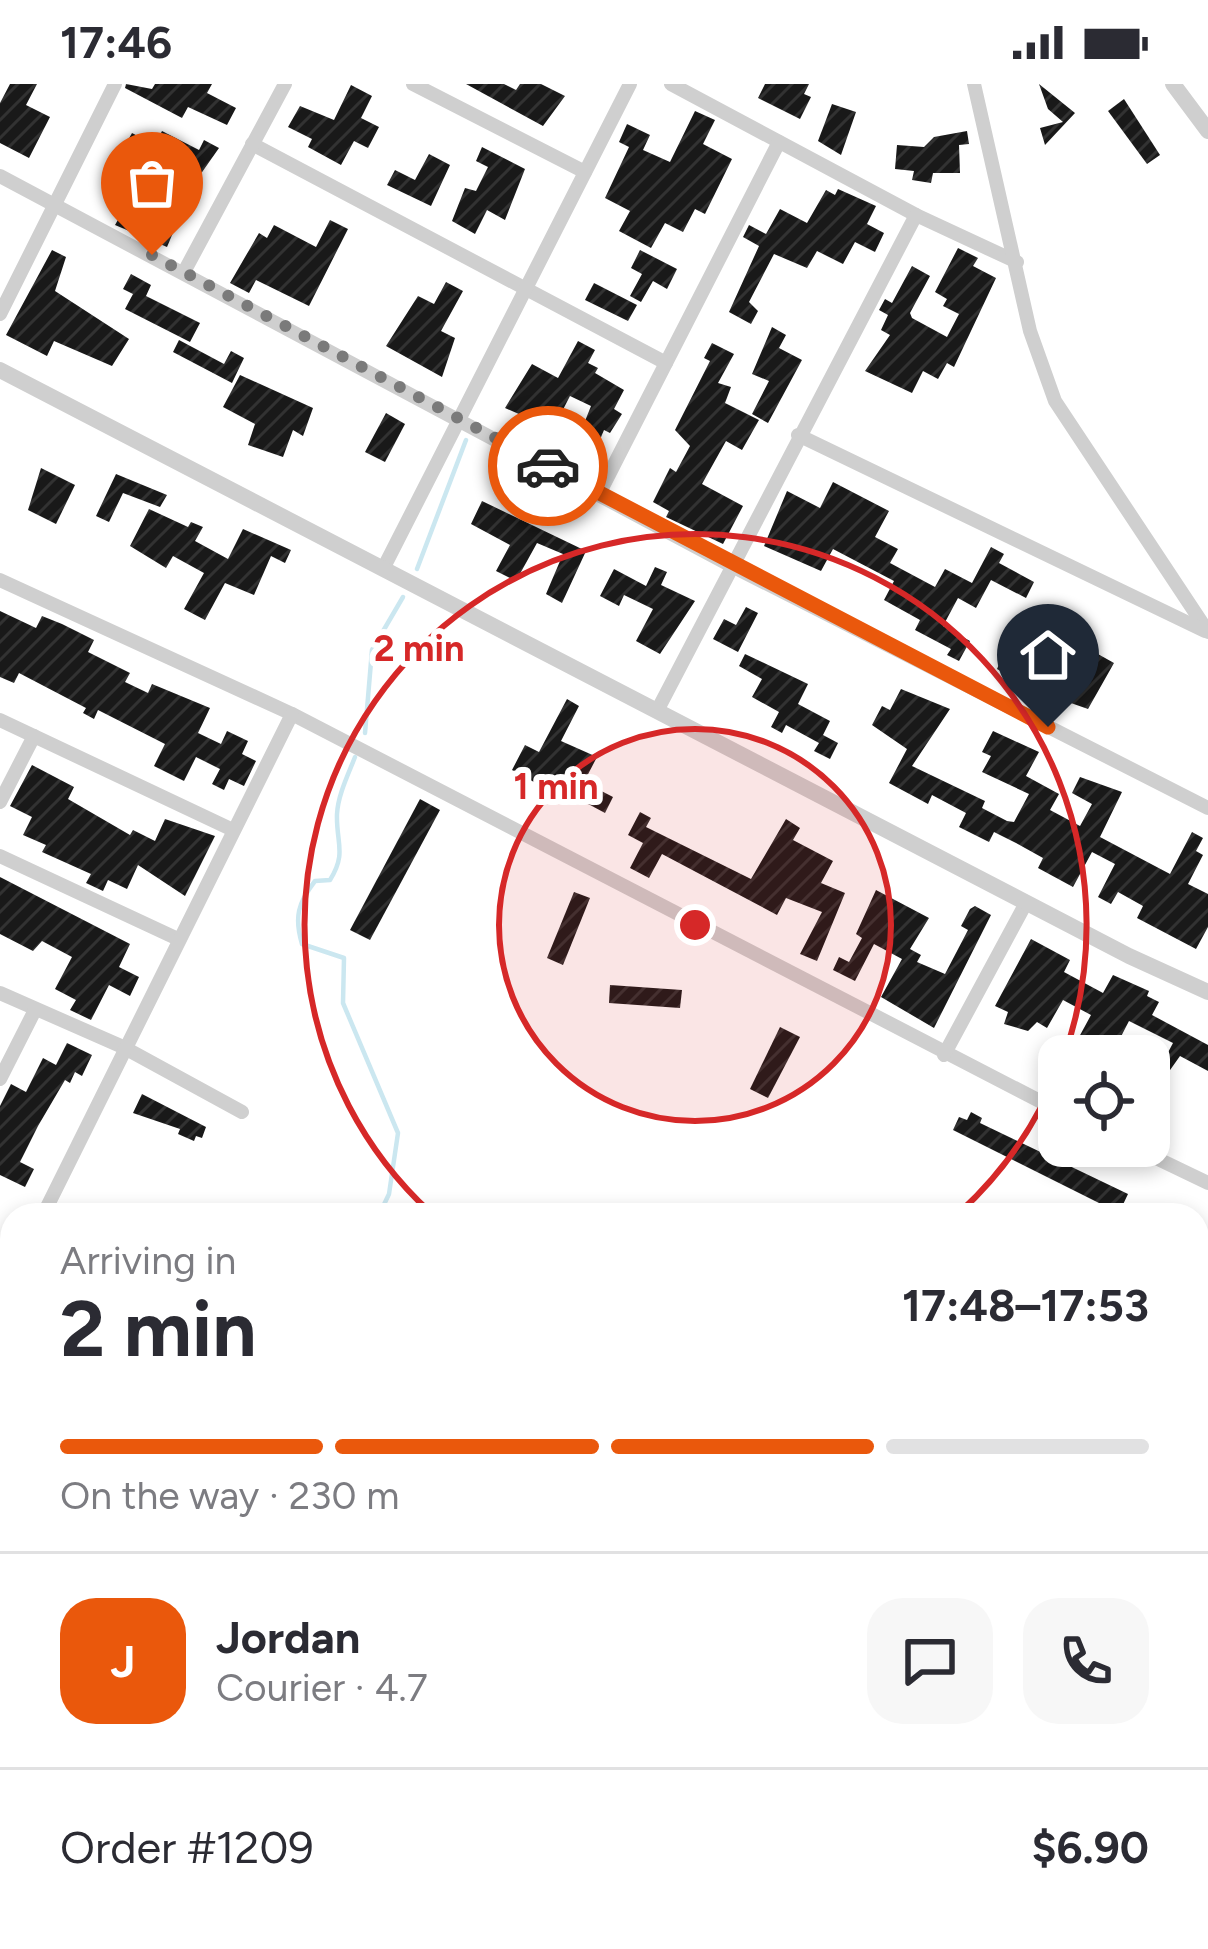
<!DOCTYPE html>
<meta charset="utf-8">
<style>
body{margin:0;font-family:Figtree,sans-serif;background:#f7f7f7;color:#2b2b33;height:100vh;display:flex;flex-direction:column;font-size:45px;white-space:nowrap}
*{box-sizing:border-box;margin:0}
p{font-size:39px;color:#7c7c81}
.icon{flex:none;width:66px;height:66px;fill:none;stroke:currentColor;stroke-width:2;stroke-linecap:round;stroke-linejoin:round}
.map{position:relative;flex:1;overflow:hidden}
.panel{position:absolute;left:0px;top:1119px;width:1209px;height:747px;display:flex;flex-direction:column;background:#fff;border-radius:36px 36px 0 0;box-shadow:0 6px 18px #0003}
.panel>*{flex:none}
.tools{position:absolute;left:1038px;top:951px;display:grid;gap:24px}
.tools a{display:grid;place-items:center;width:132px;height:132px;border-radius:24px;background:#fff;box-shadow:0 6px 18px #0003;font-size:60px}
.pin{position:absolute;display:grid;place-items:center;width:102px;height:102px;color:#fff;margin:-123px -51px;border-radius:50% 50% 50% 0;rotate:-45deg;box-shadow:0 0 12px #0007}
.pin .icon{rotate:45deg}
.courier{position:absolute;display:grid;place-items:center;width:120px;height:120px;margin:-60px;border:9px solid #ea580c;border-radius:50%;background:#fff;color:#222;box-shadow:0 3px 15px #0007}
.headline em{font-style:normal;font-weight:700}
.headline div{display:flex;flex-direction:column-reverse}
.headline{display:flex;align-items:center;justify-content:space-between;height:204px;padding:0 60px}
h1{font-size:78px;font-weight:700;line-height:90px}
.bar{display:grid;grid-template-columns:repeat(4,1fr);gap:18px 12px;align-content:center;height:144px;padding:0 60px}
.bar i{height:15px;border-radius:9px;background:#e1e1e2}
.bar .selected{background:#ea580c}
.bar p{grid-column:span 4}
.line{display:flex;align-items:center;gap:30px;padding:0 60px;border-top:3px solid #e1e1e2}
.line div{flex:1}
.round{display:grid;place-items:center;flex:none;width:126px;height:126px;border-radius:36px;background:#f7f7f7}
.status{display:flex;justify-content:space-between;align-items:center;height:84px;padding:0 60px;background:#fff;direction:ltr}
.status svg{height:33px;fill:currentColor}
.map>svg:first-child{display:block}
</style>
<div class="status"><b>17:46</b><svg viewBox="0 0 49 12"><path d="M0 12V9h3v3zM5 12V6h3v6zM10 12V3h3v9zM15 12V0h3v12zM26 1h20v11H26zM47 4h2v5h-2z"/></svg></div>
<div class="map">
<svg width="1208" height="1865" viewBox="0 0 1208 1865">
<defs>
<pattern id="building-hatch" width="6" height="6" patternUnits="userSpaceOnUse" patternTransform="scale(3)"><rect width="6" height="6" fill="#191919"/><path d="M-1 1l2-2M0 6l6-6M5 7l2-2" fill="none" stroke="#323232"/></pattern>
</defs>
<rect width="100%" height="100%" fill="#fff"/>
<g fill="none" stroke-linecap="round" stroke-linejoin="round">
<g stroke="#cbe7f0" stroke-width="4.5">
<polyline points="417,485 466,356"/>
<polyline points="365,649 372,566 403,513"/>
<path d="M355,673C348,691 338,711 337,730C336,759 347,769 330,796L315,797C298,819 294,833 302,860L344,874L343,919L398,1049L389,1110L379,1131"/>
<polyline points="0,1651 3,1648"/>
<polyline points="1197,1740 1208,1729"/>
<polyline points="1089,1865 1097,1854"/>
</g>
</g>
<g fill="url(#building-hatch)">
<polygon points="10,0 37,0 26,21 50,33 29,74 0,59 0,19"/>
<polygon points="126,0 152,5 155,0 212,0 207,9 236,24 227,41 188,23 182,34 125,4"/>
<polygon points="466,0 504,0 516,6 520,0 541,0 565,12 543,42"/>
<polygon points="765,0 809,0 804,10 811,13 800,35 758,14"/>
<polygon points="1039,0 1075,29 1045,61 1040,44 1063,38 1048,25"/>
<polygon points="351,1 372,12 361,34 379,43 368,64 354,57 341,81 308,63 312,55 288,43 300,22 334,36"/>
<polygon points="1124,15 1160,71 1147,80 1108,27"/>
<polygon points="832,20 856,28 841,71 818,57"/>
<polygon points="695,27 715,36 703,60 732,75 705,130 695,125 683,148 665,139 651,164 619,147 630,127 605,114 629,63 619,58 627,40 650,51 643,66 670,78"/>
<polygon points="162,47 199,66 204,56 219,64 193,101 167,163 115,141 149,81 122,67 132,49 155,61"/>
<polygon points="967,47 969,60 959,61 960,89 933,89 931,99 912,96 914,87 895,85 897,61 924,63 934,53"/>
<polygon points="482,63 525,85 505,136 487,126 475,150 452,137 465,104 476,107 488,83 476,77"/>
<polygon points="429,70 450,81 431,122 387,101 395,86 415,96"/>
<polygon points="838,105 876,122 867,140 884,149 875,168 855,158 843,180 817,167 807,184 774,170 749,218 758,227 751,240 729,228 759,162 743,153 749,141 766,150 780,125 807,139 826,106 835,111"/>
<polygon points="330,136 348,145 309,222 256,196 249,209 230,199 259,149 267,154 274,141 316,163"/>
<polygon points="958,164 978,174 973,182 996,194 954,283 947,279 938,295 923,287 912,309 865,287 890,251 881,246 888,231 879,226 885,215 892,219 912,182 930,192 910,229 912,234 947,253 959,230 943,222 947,215 935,208"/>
<polygon points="52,166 66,173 55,207 129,255 112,282 54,257 47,272 6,251"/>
<polygon points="640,166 677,185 667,205 653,197 641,218 630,212 642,190 631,184"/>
<polygon points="131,190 151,201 146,212 200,239 190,258 125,225 133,210 123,205"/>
<polygon points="446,198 463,207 441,247 455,254 442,293 386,262 418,212 434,220"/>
<polygon points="594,199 637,221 628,237 585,216"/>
<polygon points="772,243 786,251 779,264 802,276 768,339 752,330 769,297 752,290"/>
<polygon points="179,256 224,280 231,267 244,274 232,299 173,268"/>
<polygon points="578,257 595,266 588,279 598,284 595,289 624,306 614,325 622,330 610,349 604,346 594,370 575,362 591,322 570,312 553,345 505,324 532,280 558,294"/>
<polygon points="712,259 734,270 718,299 731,303 725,319 759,336 742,366 726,357 702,400 743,422 723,460 666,433 669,427 653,418 670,384 676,388 690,362 675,346 710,277 704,274"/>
<polygon points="240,291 313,324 303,352 293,346 283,373 248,361 255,340 223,323"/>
<polygon points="386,329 405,340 385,378 365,368"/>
<polygon points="41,384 75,401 56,440 28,426"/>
<polygon points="116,390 167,411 160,423 123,409 109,438 96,432"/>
<polygon points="833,398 889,427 875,453 898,465 890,479 935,503 945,485 972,499 991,463 1004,470 999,479 1034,498 1026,514 991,496 976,524 958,514 943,542 970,557 959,577 947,571 951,565 915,546 920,536 884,516 894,497 833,465 821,487 764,462 787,407 820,424"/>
<polygon points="482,417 586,467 562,519 546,510 563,470 537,459 516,497 496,487 510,461 471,440"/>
<polygon points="149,425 188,443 191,438 203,443 195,457 228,475 243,445 291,466 285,479 271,472 254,511 225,499 205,536 184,525 204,489 173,472 166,484 130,462"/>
<polygon points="655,483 667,488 661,501 695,517 660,570 636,557 653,525 624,511 619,522 600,512 614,485 646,502"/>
<polygon points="746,523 758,529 738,568 713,555 724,535 736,541"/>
<polygon points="0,527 36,544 42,532 62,540 94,556 88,568 130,589 125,598 148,609 152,600 210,624 198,649 221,660 227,647 248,657 242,670 256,677 244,702 229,695 224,706 212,700 220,685 196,673 184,697 154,682 165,660 98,626 94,635 83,629 86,624 19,589 14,599 0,593"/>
<polygon points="1016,544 1064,569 1071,555 1114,579 1088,625 1048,611 1063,585 1032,568 1016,596 997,585"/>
<polygon points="745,570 808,600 798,620 830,637 823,651 838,659 830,675 814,667 819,659 786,641 782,649 771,643 779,628 752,613 762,595 739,582"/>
<polygon points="901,605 950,625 912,682 985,717 982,724 1007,737 1014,738 1029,710 982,688 991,672 982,668 993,647 1039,668 1026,692 1059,710 1050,726 1080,742 1092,720 1072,709 1080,693 1122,708 1100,753 1170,790 1192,748 1203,754 1196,767 1203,771 1188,800 1208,810 1208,843 1196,865 1137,834 1143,822 1118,808 1111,820 1098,813 1115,780 1092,768 1073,803 1038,784 1043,774 1016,759 994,748 989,758 959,743 966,729 932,711 928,720 889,699 907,665 872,641 882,622 890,626"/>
<polygon points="567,615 579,622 561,657 597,673 584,698 613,713 605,729 577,714 574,720 512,686 525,661 539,668"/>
<polygon points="32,681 74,703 68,715 130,751 133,746 155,757 165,735 215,752 185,812 138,781 127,805 108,796 103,807 86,799 91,790 42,768 46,761 23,751 32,733 10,722"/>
<polygon points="420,715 440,726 370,856 350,846"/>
<polygon points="640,728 651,734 646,743 751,795 786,735 800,744 793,756 833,777 821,799 845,809 817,877 800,870 822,828 786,814 777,831 662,770 649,794 630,784 643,759 628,751"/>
<polygon points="0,793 130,860 119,883 139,893 130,912 109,901 91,936 70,926 76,916 55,905 72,873 42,857 33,867 0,850"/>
<polygon points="876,806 929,834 910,865 921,871 917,878 945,890 968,846 961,842 970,825 975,822 991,831 934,944 881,913 902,875 874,860 855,897 833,886 839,873 849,878 862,854 856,850"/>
<polygon points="574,808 590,814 563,881 547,874"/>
<polygon points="1031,855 1070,876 1064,888 1103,909 1113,891 1149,907 1147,912 1159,918 1152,931 1208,961 1208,987 1180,972 1163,996 1156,991 1173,959 1129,937 1111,972 1084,972 1072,966 1091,931 1063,916 1047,944 1037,938 1028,947 1004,940 1008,928 995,922"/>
<polygon points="610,901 682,906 680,924 609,919"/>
<polygon points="780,943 800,953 768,1014 750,1005"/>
<polygon points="67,959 92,971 82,992 75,988 70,999 65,996 38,1042 20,1078 34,1085 25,1103 0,1091 0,1022 11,1000 26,1008 43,974 56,981"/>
<polygon points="142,1010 206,1043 202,1054 196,1052 194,1057 178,1050 180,1045 133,1029"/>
<polygon points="971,1028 982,1034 980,1039 1128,1110 1119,1129 953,1046 959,1033 967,1036"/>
</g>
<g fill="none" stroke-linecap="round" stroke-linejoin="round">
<g stroke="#cfcfcf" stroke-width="14">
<polyline points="413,0 585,88"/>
<polyline points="671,0 916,131 1017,178"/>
<polyline points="974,0 1030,247 1055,317 1208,548"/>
<polyline points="252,60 666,279"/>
<polyline points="0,92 730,481 1208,724"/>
<polyline points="184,188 285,0"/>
<polyline points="0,230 115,0"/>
<polyline points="798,351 1205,547"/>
<polyline points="599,410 779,58"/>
<polyline points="383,485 630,0"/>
<polyline points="0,496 292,630 1059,1027"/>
<polyline points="657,627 916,131"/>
<polyline points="0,636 233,746"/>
<polyline points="0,718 34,652"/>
<polyline points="0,772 178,855"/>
<polyline points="0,909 123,963 242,1028"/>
<polyline points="944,971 1026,819"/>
<polyline points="0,995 35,926"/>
<polyline points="1131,1062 1208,1099"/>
<polyline points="43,1131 292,630"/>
<polyline points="1197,1208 1208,1197"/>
<polyline points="0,1220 12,1195"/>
<polyline points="1197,1426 1208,1414"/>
<polyline points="1197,1448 1208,1458"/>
<polyline points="1197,1535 1208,1521"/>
<polyline points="0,1634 12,1638"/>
<polyline points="475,1854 512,1865"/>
<polyline points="895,1854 905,1865"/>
<polyline points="602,1865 610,1854"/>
<polyline points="781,1865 791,1854"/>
</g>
<g stroke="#cfcfcf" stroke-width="16">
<polyline points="1173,0 1208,47"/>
<polyline points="0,286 1129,872 1208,908"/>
</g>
</g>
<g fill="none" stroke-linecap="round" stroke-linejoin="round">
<polyline stroke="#7a7a7a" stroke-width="12" stroke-dasharray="0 21.6" points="152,171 548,382"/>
<polyline stroke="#ea580c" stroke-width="15" points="548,382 1048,643"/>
</g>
<circle cx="695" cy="841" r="196" fill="#d62828" fill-opacity=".12"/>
<g fill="none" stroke="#d62828" stroke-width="6">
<circle cx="695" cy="841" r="196"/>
<path d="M1059 984A391 391 0 0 1 959 1129M431 1129A391 391 0 1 1 1064 972"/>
</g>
<circle cx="695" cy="841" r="18" fill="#d62828" stroke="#fff" stroke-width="6"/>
<g font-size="36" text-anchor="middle" font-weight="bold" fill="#d62828" stroke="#fff" stroke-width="12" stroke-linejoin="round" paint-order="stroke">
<text x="419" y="577">2 min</text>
<text x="556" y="715">1 min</text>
</g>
</svg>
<div class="tools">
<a><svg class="icon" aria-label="locate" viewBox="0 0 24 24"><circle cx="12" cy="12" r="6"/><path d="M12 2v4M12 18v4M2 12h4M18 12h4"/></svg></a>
</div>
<div class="pin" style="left:152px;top:171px;background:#ea580c"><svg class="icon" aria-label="bag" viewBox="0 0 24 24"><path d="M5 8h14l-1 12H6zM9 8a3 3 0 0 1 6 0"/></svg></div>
<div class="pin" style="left:1048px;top:643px;background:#1f2937"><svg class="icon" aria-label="home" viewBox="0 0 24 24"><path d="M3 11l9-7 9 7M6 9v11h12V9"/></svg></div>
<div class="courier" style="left:548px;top:382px"><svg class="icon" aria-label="car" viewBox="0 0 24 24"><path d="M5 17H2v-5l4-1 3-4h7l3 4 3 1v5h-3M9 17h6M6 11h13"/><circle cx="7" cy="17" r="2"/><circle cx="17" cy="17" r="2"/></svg></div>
<section class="panel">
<div class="headline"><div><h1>2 min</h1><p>Arriving in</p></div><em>17:48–17:53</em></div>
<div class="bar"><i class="selected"></i><i class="selected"></i><i class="selected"></i><i></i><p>On the way · 230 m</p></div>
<div class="line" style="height:216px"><b class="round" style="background:#ea580c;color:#fff">J</b><div><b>Jordan</b><p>Courier · 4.7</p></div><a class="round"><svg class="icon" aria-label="chat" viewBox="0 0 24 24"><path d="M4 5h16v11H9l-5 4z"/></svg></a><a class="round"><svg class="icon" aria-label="phone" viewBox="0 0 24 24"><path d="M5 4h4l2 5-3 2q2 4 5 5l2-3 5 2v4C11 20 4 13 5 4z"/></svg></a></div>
<div class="line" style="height:156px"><div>Order #1209</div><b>$6.90</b></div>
</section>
</div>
